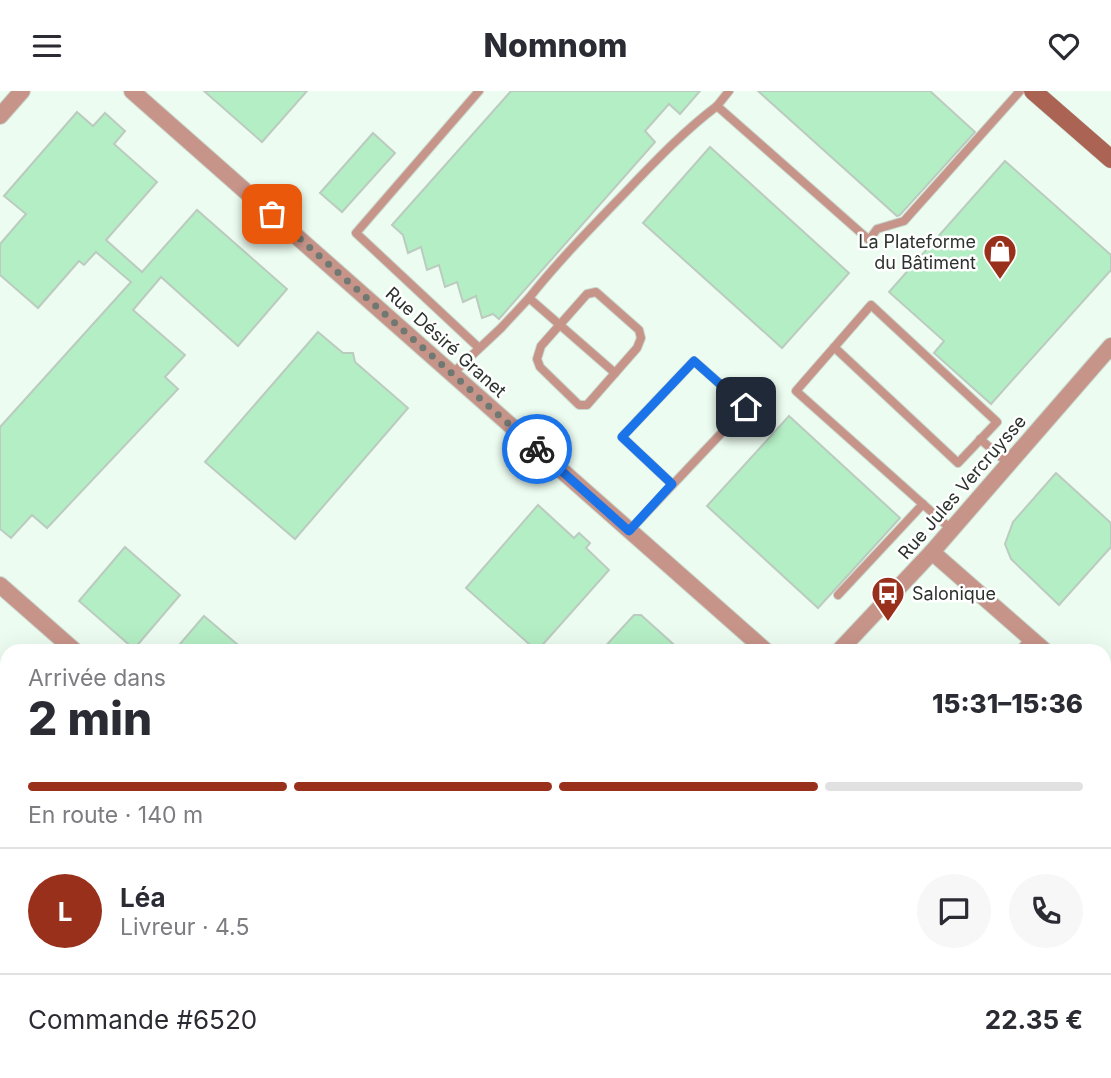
<!DOCTYPE html>
<html lang="fr">
<meta charset="utf-8">
<style>
body{margin:0;font-family:Inter,sans-serif;background:#f7f7f7;color:#2b2b33;height:100vh;display:flex;flex-direction:column;font-size:26px;white-space:nowrap}
*{box-sizing:border-box;margin:0}
p{font-size:23px;color:#7c7c81}
.icon{flex:none;width:38px;height:38px;fill:none;stroke:currentColor;stroke-width:2;stroke-linecap:round;stroke-linejoin:round}
.map{position:relative;flex:1;overflow:hidden}
.drawer{position:absolute;left:0px;top:553px;width:1111px;height:434px;display:flex;flex-direction:column;background:#fff;border-radius:21px 21px 0 0;box-shadow:0 7px 28px #0002}
.drawer>*{flex:none}
.pin{position:absolute;display:grid;place-items:center;width:60px;height:60px;color:#fff;margin:-30px;border-radius:14px;box-shadow:0 4px 10px #0006}
.courier{position:absolute;display:grid;place-items:center;width:70px;height:70px;margin:-35px;border:5px solid #1a73e8;border-radius:50%;background:#fff;color:#222;box-shadow:0 2px 9px #0007}
.head em{font-style:normal;font-weight:800}
.head div{display:flex;flex-direction:column-reverse}
.head{display:flex;align-items:center;justify-content:space-between;height:119px;padding:0 28px}
h1{font-size:46px;font-weight:800;line-height:52px}
.bar{display:grid;grid-template-columns:repeat(4,1fr);gap:10px 7px;align-content:center;height:84px;padding:0 28px}
.bar i{height:9px;border-radius:5px;background:#e1e1e2}
.bar .on{background:#99301c}
.bar p{grid-column:span 4}
.line{display:flex;align-items:center;gap:18px;padding:0 28px;border-top:2px solid #e1e1e2}
.line div{flex:1}
.round{display:grid;place-items:center;flex:none;width:74px;height:74px;border-radius:37px;background:#f7f7f7}
header{display:flex;justify-content:space-between;align-items:center;height:91px;padding:0 28px;background:#fff;font-size:32px;font-weight:800}
.map>svg:first-child{display:block}
</style>
<header><svg class="icon" aria-label="menu" viewBox="0 0 24 24"><path d="M4 6h16M4 12h16M4 18h16"/></svg>Nomnom<svg class="icon" aria-label="heart" viewBox="0 0 24 24"><path d="M12 20l-8-8c-3-5 5-10 8-4 3-6 11-1 8 4z"/></svg></header>
<div class="map">
<svg width="1111" height="987" viewBox="0 0 1111 987">
<rect width="100%" height="100%" fill="#ecfcf0"/>
<g fill="#b4eec4" stroke="#bbcbbf" stroke-width="2">
<polygon points="204,0 307,0 262,51"/>
<polygon points="511,0 700,0 680,23 669,13 645,40 655,51 499,228 493,223 482,227 476,205 463,211 457,191 445,196 439,174 427,179 421,156 408,162 403,144 392,134"/>
<polygon points="758,0 930,0 975,41 900,124 897,125"/>
<polygon points="77,21 93,35 105,22 125,40 114,53 157,91 106,149 142,181 197,119 287,198 238,255 161,186 133,219 185,264 165,286 178,298 47,437 32,424 11,447 0,438 0,336 131,191 96,161 84,174 79,170 38,217 0,184 0,153 26,123 4,105"/>
<polygon points="373,42 395,62 342,121 320,102"/>
<polygon points="710,56 849,182 782,257 643,132"/>
<polygon points="1005,70 1111,164 1111,179 991,313 934,262 944,250 889,201"/>
<polygon points="318,241 343,262 353,262 355,271 408,317 295,448 205,371"/>
<polygon points="789,325 900,427 818,517 707,415"/>
<polygon points="1056,382 1111,432 1111,456 1059,514 1011,468 1005,453 1013,431"/>
<polygon points="538,414 574,447 579,442 590,452 586,457 609,479 537,560 466,497"/>
<polygon points="125,456 180,504 134,558 79,510"/>
<polygon points="634,524 641,524 681,560 601,560"/>
<polygon points="204,525 245,560 174,560"/>
</g>
<g fill="none" stroke-linecap="round" stroke-linejoin="round">
<defs>
<g id="lane">
<polyline points="729,0 717,15 869,149 877,138 904,130 1020,0"/>
<polygon points="596,201 639,239 641,247 637,257 587,314 579,314 540,276 537,268 541,255 587,203"/>
<path d="M529,207C556,173 586,142 616,111C649,77 680,43 717,15"/>
<polyline points="478,256 356,142 479,0"/>
<polyline points="834,256 958,372 997,331 871,214 796,300 952,439"/>
<polyline points="453,282 501,237 529,207 615,282"/>
<polyline points="980,348 1009,373"/>
<polyline points="629,440 746,316 694,270 622,346 672,393"/>
<polyline points="838,504 923,413"/>
<polyline points="1019,560 1030,547"/>
<polyline points="1107,723 1107,644 1111,639"/>
<polyline points="0,886 7,889"/>
<polyline points="110,980 118,987"/>
<polyline points="986,980 986,987"/>
<polyline points="71,987 77,980"/>
<polyline points="475,987 542,981"/>
<polyline points="1056,987 1056,980"/>
</g>
<g id="street">
<polyline points="132,0 766,560"/>
<polyline points="0,25 22,0"/>
<polyline points="932,461 1045,560"/>
<polyline points="0,494 75,560"/>
<polyline points="839,560 932,461 1111,255"/>
<polyline points="1104,612 1111,618"/>
<polyline points="568,987 568,980"/>
</g>
<polyline id="secondary" points="1033,0 1111,68"/>
</defs>
<use href="#lane" stroke="#c9d8cd" stroke-width="10"/>
<use href="#street" stroke="#c9d8cd" stroke-width="18"/>
<use href="#secondary" stroke="#c9d8cd" stroke-width="19"/>
<use href="#lane" stroke="#c79489" stroke-width="8"/>
<use href="#street" stroke="#c79489" stroke-width="16"/>
<use href="#secondary" stroke="#ab6354" stroke-width="18"/>
</g>
<g fill="none" stroke-linecap="round" stroke-linejoin="round">
<polyline stroke="#6f7972" stroke-width="7" stroke-dasharray="0 12.6" points="272,123 537,358"/>
<polyline stroke="#1a73e8" stroke-width="9" points="537,358 629,440 672,393 622,346 694,270 746,316"/>
</g>
<defs>
<symbol id="shop-pin" viewBox="-11 -11 22 30"><path d="M0 17L-7.5 6A9.5 9.5 0 1 1 7.5 6Z" fill="#99301c" stroke="#fff"/><path d="M-5-2.5h2.3a2.7 3.5 0 0 1 5.4 0H5L5.5 6h-11ZM-1.5-2.5h3a1.5 2.3 0 0 0-3 0Z" fill="#fff"/></symbol>
<symbol id="bus-pin" viewBox="-11 -11 22 30"><path d="M0 17L-7.5 6A9.5 9.5 0 1 1 7.5 6Z" fill="#99301c" stroke="#fff"/><path d="M-5-6H5V4H4V6H2V4H-2V6H-4V4H-5ZM-3.5-4V0h7V-4ZM-3.5 1.2v1.5H-2V1.2ZM2 1.2v1.5H3.5V1.2Z" fill="#fff"/></symbol>
</defs>
<g fill-rule="evenodd">
<use href="#shop-pin" x="981" y="141" width="38" height="52"/>
<use href="#bus-pin" x="869" y="483" width="38" height="52"/>
</g>
<g text-anchor="middle" dominant-baseline="central" stroke-width="5" stroke-linejoin="round" paint-order="stroke">
<g font-size="18" fill="#2c322e" stroke="#fff" text-anchor="end">
<text x="976" y="150">La Plateforme<tspan x="976" dy="21">du Bâtiment</tspan></text>
<text x="912" y="502" text-anchor="start">Salonique</text>
</g>
<g font-size="18" fill="#2c322e" stroke="#fff">
<text transform="translate(446 251) rotate(42)">Rue Désiré Granet</text>
<text transform="translate(962 396) rotate(-49)">Rue Jules Vercruysse</text>
</g>
</g>
</svg>
<div class="pin" style="left:272px;top:123px;background:#ea580c"><svg class="icon" aria-label="bag" viewBox="0 0 24 24"><path d="M5 8h14l-1 12H6zM9 8a3 3 0 0 1 6 0"/></svg></div>
<div class="pin" style="left:746px;top:316px;background:#1f2937"><svg class="icon" aria-label="home" viewBox="0 0 24 24"><path d="M3 11l9-7 9 7M6 9v11h12V9"/></svg></div>
<div class="courier" style="left:537px;top:358px"><svg class="icon" aria-label="bike" viewBox="0 0 24 24"><circle cx="6" cy="16" r="4"/><circle cx="18" cy="16" r="4"/><path d="M6 16l4-8h5l3 8M10 8l3 8H6M13 5h3"/></svg></div>
<section class="drawer">
<div class="head"><div><h1>2 min</h1><p>Arrivée dans</p></div><em>15:31–15:36</em></div>
<div class="bar"><i class="on"></i><i class="on"></i><i class="on"></i><i></i><p>En route · 140 m</p></div>
<div class="line" style="height:126px"><b class="round" style="background:#99301c;color:#fff">L</b><div><b>Léa</b><p>Livreur · 4.5</p></div><a class="round"><svg class="icon" aria-label="chat" viewBox="0 0 24 24"><path d="M4 5h16v11H9l-5 4z"/></svg></a><a class="round"><svg class="icon" aria-label="phone" viewBox="0 0 24 24"><path d="M5 4h4l2 5-3 2q2 4 5 5l2-3 5 2v4C11 20 4 13 5 4z"/></svg></a></div>
<div class="line" style="height:91px"><div>Commande #6520</div><b>22.35 €</b></div>
</section>
</div>
